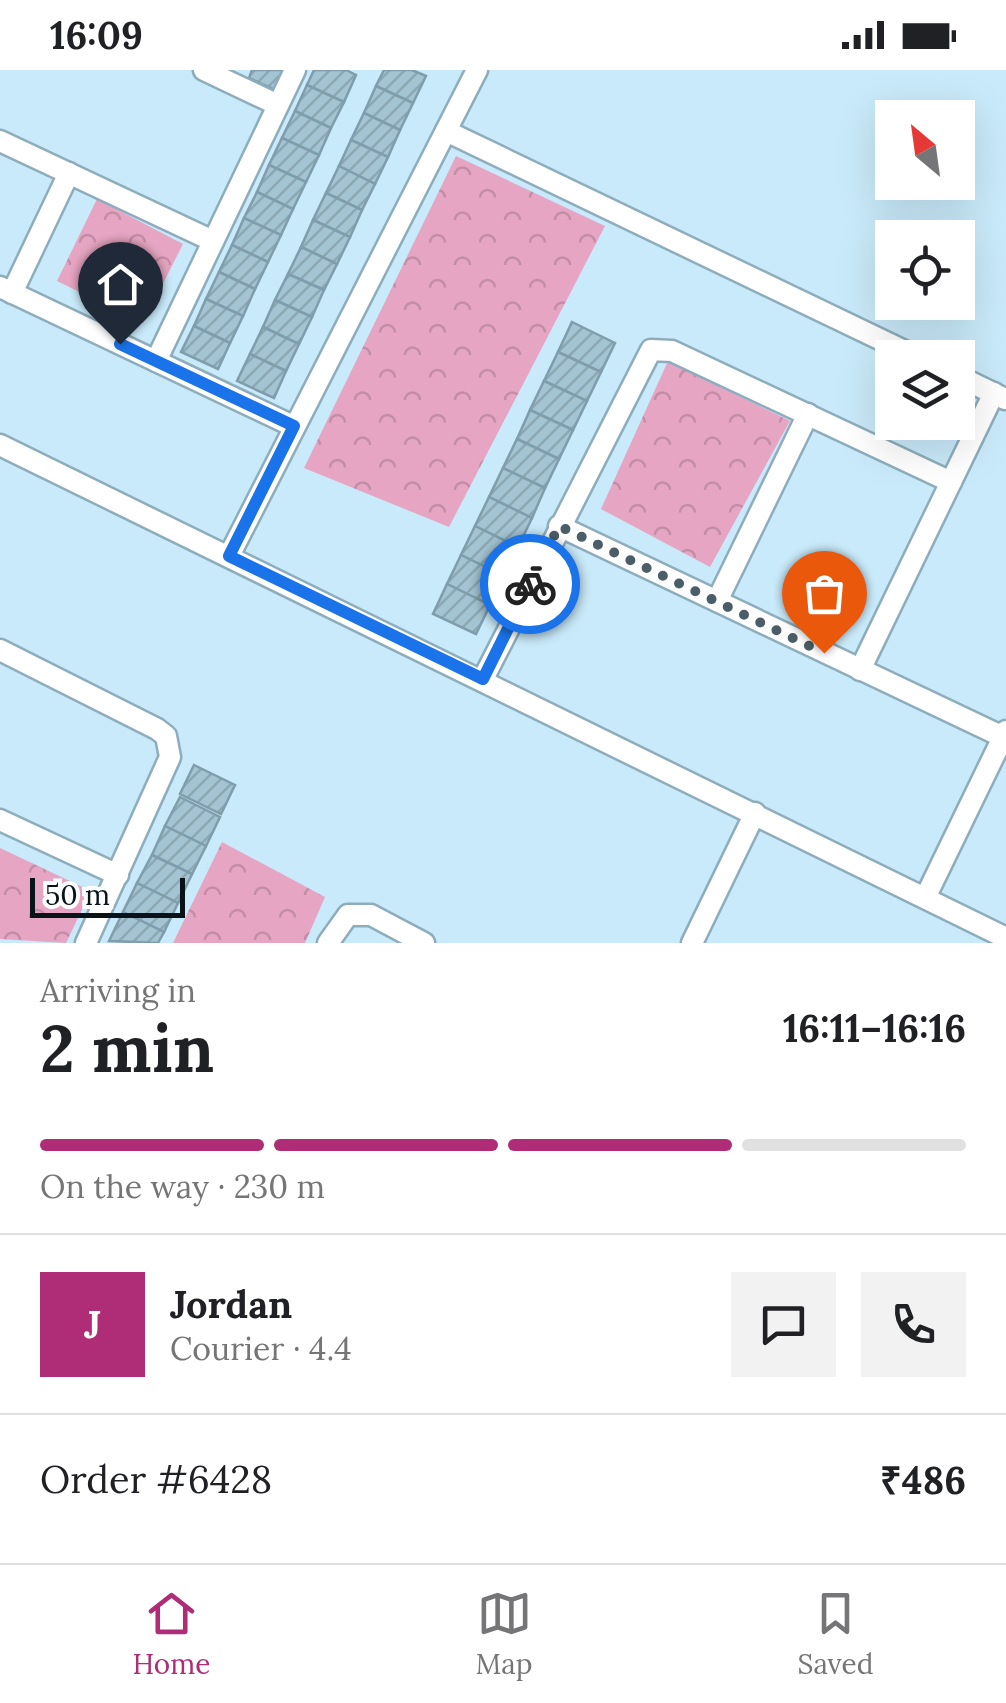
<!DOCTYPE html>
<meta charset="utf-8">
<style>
body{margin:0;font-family:Lora,serif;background:#f2f2f2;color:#202124;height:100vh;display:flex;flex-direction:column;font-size:38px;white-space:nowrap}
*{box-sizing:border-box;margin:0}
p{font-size:32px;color:#757577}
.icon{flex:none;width:55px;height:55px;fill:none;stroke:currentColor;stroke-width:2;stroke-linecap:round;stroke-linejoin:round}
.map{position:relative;height:873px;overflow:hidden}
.sheet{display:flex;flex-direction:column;background:#fff;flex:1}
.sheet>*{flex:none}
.needle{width:65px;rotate:331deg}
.buttons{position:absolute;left:875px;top:30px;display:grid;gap:20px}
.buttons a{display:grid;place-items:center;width:100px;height:100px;border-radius:0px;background:#fff;box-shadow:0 10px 40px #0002;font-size:50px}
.scale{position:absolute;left:30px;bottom:25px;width:155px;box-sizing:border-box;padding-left:10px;border:5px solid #071318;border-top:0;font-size:28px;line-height:35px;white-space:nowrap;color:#071318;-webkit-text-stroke:8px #fff;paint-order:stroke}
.pin{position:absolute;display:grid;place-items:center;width:85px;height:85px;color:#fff;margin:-102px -42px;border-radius:50% 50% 50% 0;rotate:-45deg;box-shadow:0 0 10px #0007}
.pin .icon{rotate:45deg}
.courier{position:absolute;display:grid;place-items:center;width:100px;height:100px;margin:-50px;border:8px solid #1a73e8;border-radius:50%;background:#fff;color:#222;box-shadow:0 2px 12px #0007}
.overview em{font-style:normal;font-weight:800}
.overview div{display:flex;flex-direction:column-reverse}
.overview{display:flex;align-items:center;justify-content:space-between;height:170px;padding:0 40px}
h1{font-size:65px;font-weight:800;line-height:75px}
.bar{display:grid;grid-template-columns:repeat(4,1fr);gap:15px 10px;align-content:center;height:120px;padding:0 40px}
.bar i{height:12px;border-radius:8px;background:#e0e0e0}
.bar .selected{background:#af2c77}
.bar p{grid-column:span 4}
.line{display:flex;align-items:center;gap:25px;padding:0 40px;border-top:2px solid #e0e0e0}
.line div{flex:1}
.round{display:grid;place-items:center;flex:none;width:105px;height:105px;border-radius:0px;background:#f2f2f2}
.status{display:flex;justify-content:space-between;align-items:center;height:70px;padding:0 50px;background:#fff;direction:ltr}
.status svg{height:28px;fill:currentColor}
.menu{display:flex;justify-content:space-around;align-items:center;height:140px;border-top:2px solid #e0e0e0;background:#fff;font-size:28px;color:#757577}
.menu a{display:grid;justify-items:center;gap:5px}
.menu .selected{color:#af2c77}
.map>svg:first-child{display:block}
</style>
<div class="status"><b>16:09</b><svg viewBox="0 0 49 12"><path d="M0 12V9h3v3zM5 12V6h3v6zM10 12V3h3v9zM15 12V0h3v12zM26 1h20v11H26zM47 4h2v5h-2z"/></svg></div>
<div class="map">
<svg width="1006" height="873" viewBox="0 0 1006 873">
<defs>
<pattern id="park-crowns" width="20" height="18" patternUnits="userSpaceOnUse" patternTransform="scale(2.5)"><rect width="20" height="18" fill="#e6a5c2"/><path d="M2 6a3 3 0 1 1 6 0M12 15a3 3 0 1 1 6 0" fill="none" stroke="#c48da6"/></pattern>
<pattern id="building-hatch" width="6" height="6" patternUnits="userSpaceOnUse" patternTransform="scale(2.5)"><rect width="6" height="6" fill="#a4c4d3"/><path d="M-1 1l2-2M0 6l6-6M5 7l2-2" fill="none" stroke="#8ca8b4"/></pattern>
</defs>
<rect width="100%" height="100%" fill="#c9eafa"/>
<g fill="url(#park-crowns)">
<polygon points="456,86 605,156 449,457 304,398"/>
<polygon points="97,129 183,174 143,253 57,211"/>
<polygon points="668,291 790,351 710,497 601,439"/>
<polygon points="222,772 325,827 305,873 173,873"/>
<polygon points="0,778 91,821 66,873 0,869"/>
</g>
<g fill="url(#building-hatch)" stroke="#7f9dac" stroke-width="2.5">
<polygon points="252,0 285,0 275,20 249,8"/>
<polygon points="314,0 346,0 356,5 344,32 307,15"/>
<polygon points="384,0 412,0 426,6 413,33 376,16"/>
<polygon points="307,15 344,32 331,58 295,41"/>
<polygon points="376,16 413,33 400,60 364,43"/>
<polygon points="295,41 331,58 319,85 282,68"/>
<polygon points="364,43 400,60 388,87 351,70"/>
<polygon points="282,68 319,85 306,112 269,95"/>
<polygon points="351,70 388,87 375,114 339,96"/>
<polygon points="269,95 306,112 293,139 257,122"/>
<polygon points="339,96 375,114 362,140 326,123"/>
<polygon points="257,122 293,139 281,165 244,148"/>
<polygon points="326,123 362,140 350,167 313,150"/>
<polygon points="244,148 281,165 268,192 232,175"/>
<polygon points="313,150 350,167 337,194 301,177"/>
<polygon points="232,175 268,192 255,219 219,202"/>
<polygon points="301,177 337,194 324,220 288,204"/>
<polygon points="219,202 255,219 243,246 206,229"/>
<polygon points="288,204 324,220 312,247 275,230"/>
<polygon points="206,229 243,246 230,273 194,256"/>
<polygon points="275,230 312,247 299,274 263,257"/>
<polygon points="572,252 615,273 601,302 558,282"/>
<polygon points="194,256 230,273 218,299 181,282"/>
<polygon points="263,257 299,274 286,301 250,284"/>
<polygon points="558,282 601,302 587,331 544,311"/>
<polygon points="250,284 286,301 274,328 237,311"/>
<polygon points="544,311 587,331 573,360 530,340"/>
<polygon points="530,340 573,360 559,389 517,369"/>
<polygon points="517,369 559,389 545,418 503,398"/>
<polygon points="503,398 545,418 532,448 489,427"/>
<polygon points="489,427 532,448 518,477 475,456"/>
<polygon points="475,456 518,477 504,506 461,485"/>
<polygon points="461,485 504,506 490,535 447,514"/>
<polygon points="447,514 490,535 476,564 433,544"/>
<polygon points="194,695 235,715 221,744 180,724"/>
<polygon points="180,727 220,747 206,776 165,756"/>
<polygon points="165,756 206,776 192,804 152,785"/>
<polygon points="152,785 192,804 178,833 137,813"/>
<polygon points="137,813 178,833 164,862 123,842"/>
<polygon points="123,842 164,862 158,873 109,871"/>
</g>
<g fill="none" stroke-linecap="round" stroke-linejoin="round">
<defs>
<g id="minor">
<polyline points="204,0 278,35"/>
<polyline points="446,61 919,288"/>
<polyline points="0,71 213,171"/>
<polyline points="0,217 293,356"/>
<polyline points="12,223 69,103"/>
<polyline points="156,291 295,0"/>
<polyline points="958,306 1005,329"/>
<polyline points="0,375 1006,868"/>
<polyline points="559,456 1003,667"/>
<polyline points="229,486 477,0"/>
<polyline points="717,531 808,344"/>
<polyline points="0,580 157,659 166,666 170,687 86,873"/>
<polyline points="860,600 994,323"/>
<polyline points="483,609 651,280 672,281 951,412"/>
<polyline points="0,750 118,805"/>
<polyline points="926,826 1006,661"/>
<polyline points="328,873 348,845 371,845 424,873"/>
<polyline points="692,873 755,743"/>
</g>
</defs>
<use href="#minor" stroke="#8eadbc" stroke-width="25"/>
<use href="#minor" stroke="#fff" stroke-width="20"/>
</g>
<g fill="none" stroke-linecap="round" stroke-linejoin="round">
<polyline stroke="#4b5e67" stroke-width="10" stroke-dasharray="0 18" points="530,514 559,456 824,583"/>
<polyline stroke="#1a73e8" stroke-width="12" points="120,274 294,356 229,486 483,609 530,514"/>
</g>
</svg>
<div class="buttons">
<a><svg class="needle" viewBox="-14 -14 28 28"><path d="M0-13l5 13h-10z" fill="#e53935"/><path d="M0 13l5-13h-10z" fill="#757577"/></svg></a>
<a><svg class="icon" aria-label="locate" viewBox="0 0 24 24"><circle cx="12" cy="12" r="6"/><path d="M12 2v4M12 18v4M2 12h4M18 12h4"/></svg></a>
<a><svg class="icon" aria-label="layers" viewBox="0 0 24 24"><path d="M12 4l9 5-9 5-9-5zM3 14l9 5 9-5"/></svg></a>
</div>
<div class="scale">50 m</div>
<div class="pin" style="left:824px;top:583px;background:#ea580c"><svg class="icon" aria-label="bag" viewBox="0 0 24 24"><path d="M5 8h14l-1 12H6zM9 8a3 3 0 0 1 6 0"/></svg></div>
<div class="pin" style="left:120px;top:274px;background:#1f2937"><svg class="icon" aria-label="home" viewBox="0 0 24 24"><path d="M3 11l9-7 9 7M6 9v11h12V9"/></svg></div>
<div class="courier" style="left:530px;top:514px"><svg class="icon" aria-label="bike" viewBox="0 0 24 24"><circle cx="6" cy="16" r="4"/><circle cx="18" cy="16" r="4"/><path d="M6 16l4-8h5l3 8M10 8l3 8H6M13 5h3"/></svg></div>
</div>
<section class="sheet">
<div class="overview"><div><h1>2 min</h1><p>Arriving in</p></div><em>16:11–16:16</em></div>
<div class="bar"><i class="selected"></i><i class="selected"></i><i class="selected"></i><i></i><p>On the way · 230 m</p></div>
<div class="line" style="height:180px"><b class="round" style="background:#af2c77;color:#fff">J</b><div><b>Jordan</b><p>Courier · 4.4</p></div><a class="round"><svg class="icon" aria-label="chat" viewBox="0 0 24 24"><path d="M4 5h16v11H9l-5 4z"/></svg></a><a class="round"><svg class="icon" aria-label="phone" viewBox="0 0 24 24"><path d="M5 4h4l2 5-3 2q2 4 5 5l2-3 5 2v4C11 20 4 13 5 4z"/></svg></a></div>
<div class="line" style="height:130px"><div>Order #6428</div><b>₹486</b></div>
</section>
<nav class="menu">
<a class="selected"><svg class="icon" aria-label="home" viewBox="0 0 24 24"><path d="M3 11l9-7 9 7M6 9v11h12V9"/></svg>Home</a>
<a><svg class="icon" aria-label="map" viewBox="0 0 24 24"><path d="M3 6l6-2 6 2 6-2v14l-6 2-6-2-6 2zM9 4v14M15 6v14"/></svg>Map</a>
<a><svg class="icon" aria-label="saved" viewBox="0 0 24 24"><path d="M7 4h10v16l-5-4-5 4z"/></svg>Saved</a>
</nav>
